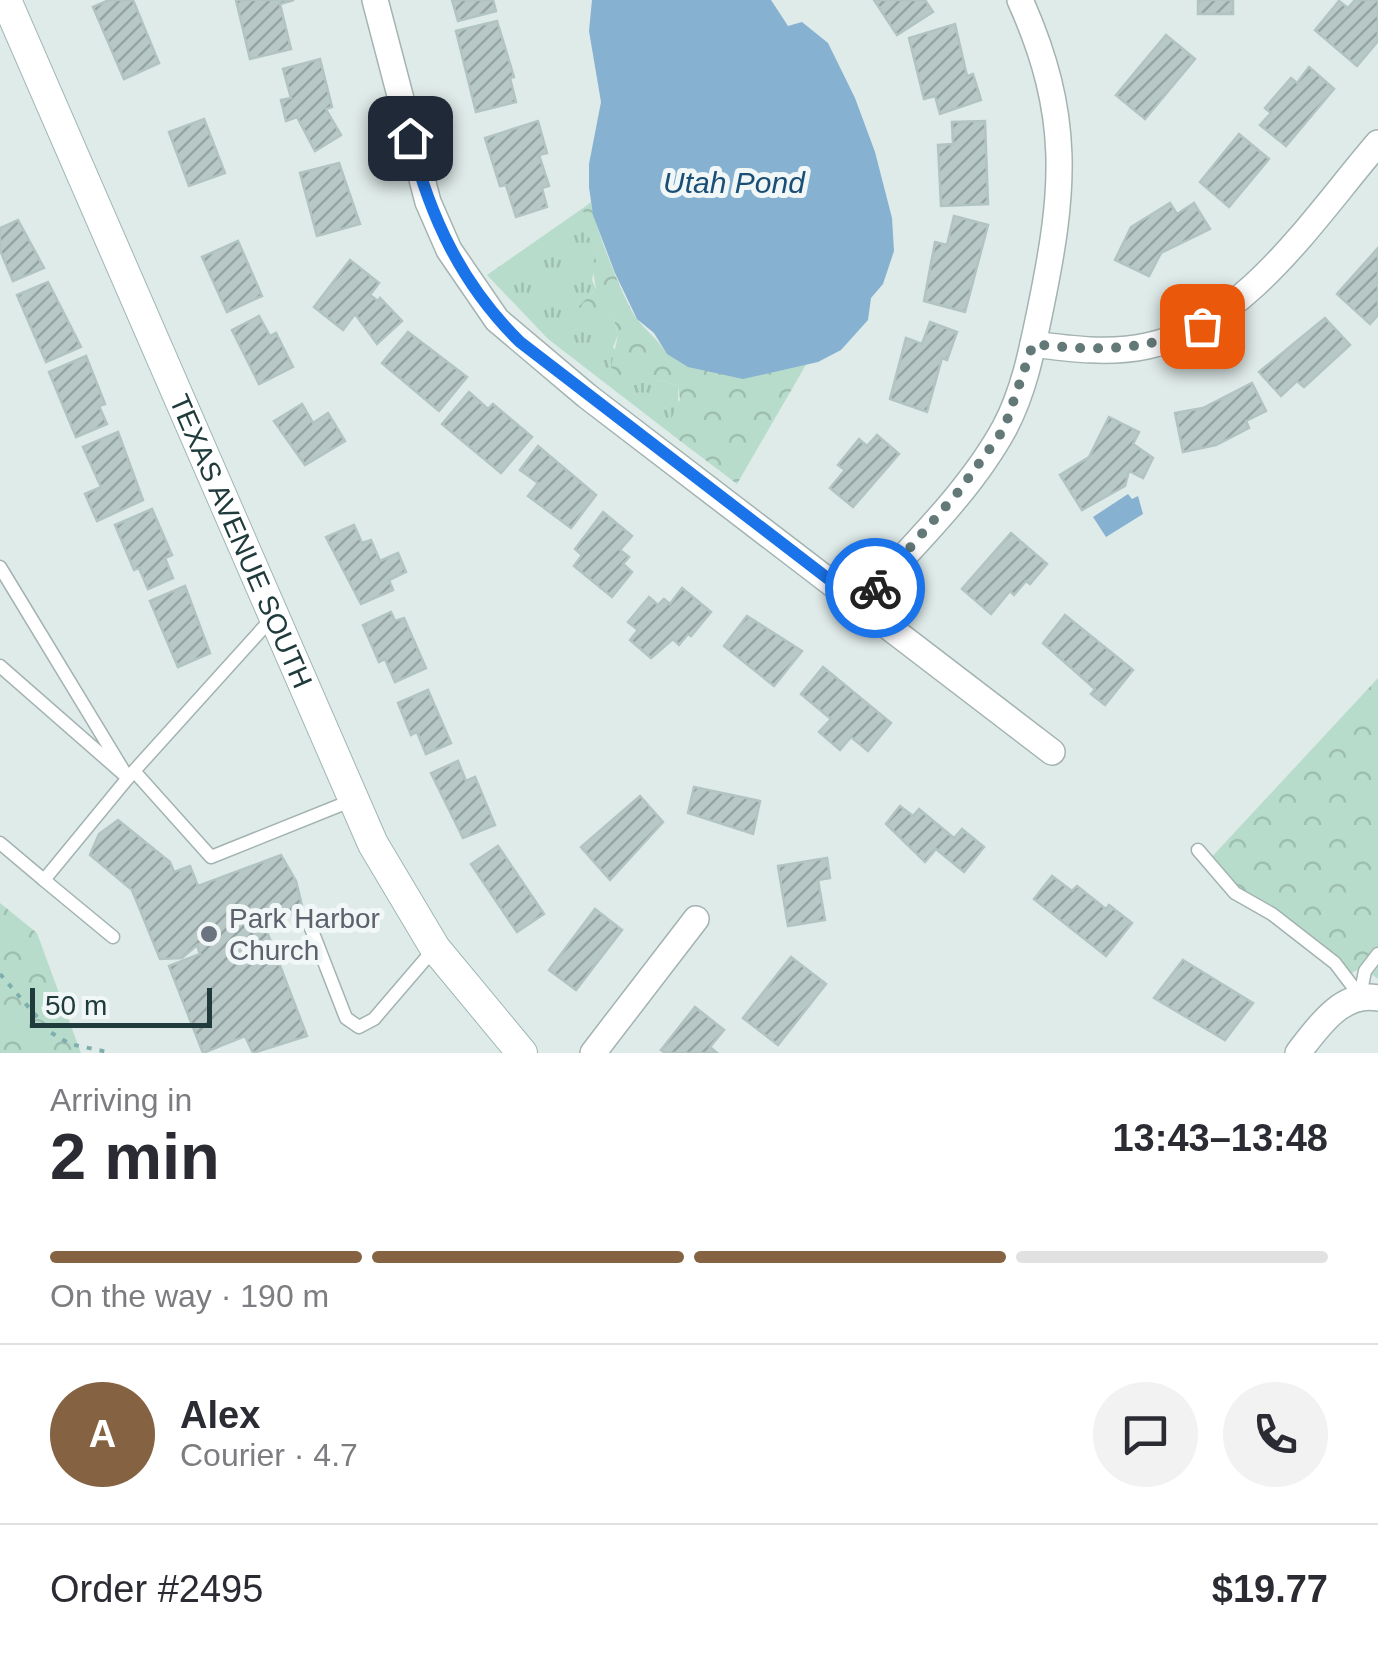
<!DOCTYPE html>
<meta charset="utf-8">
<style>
body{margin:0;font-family:Helvetica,sans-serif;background:#f2f2f3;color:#2b2b33;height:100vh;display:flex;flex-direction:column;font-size:38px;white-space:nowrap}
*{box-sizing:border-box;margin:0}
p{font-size:32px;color:#7c7c81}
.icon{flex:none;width:55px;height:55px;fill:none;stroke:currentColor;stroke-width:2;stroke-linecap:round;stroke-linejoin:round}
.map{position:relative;height:1053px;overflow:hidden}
.details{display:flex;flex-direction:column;background:#fff;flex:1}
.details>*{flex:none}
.scale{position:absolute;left:30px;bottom:25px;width:182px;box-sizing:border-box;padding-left:10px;border:5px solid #203b3b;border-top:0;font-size:28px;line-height:35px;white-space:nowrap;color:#203b3b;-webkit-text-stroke:8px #f0f7f6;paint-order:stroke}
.pin{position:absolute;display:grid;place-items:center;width:85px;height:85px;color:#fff;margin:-42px;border-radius:20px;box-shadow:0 5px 15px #0006}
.courier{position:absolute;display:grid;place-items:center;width:100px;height:100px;margin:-50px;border:8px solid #1a73e8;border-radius:50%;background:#fff;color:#222;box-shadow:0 2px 12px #0007}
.summary em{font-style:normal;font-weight:800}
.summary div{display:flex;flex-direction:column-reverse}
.summary{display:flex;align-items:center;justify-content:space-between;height:170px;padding:0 50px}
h1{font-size:65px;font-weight:800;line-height:75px}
.bar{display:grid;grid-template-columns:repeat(4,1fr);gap:15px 10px;align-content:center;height:120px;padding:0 50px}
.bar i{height:12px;border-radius:8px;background:#e1e1e2}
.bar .active{background:#856342}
.bar p{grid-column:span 4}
.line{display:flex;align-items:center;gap:25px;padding:0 50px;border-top:2px solid #e1e1e2}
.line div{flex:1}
.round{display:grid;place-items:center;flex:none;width:105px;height:105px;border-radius:52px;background:#f2f2f3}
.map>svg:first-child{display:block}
</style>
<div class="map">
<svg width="1378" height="1053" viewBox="0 0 1378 1053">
<defs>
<pattern id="grass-tufts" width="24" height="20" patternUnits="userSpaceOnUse" patternTransform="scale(2.5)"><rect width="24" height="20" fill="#b8dccc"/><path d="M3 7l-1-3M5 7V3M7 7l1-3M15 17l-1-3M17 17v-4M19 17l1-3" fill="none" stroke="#9ebeb0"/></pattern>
<pattern id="forest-crowns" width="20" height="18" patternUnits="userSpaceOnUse" patternTransform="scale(2.5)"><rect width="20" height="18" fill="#b8dccc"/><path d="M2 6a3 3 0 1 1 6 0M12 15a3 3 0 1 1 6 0" fill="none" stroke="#9ebeb0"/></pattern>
<pattern id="building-hatch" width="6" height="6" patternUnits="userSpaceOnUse" patternTransform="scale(2.5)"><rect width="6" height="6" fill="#b8c8c6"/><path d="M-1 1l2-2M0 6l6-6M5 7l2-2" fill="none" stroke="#95a4a2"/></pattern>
</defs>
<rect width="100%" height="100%" fill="#dfebe9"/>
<polygon fill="url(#grass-tufts)" points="583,208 586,233 599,249 592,280 596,289 579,306 614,320 618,335 613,347 639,382 660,380 678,386 679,440 548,339 487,275"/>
<g fill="url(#forest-crowns)">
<path d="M591,202C594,224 623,300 637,319C646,331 658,339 667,354L807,363L737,484L679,440L672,417L680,399L678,386L660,380L631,385L629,374L619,375L611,367L618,335L614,320L602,318L590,327L578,316L579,306L596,289L592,264L599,249L585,233L583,208Z"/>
<polygon points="1378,678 1378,979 1362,967 1347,976 1208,861"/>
<polygon points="0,903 37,933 81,1053 0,1053"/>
</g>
<g fill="#86b1d1">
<polygon points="592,0 771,0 788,26 802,22 828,43 855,98 875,152 892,218 894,251 883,284 871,298 868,320 841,350 818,362 743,379 688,367 667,354 654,333 637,319 615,273 593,215 589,187 589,164 601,102 589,31"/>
<polygon points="1128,494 1132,499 1138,496 1143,514 1106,537 1093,517"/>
</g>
<g fill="url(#building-hatch)" stroke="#b2c4c2" stroke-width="2.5">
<polygon points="109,0 133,0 159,63 124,79 93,7"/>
<polygon points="236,0 294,0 280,4 291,49 250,59"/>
<polygon points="452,0 493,0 496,11 458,21"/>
<polygon points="874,0 925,0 933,12 897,35"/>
<rect x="1198" y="0" width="35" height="14"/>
<polygon points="1355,0 1378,0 1378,41 1357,66 1315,30 1339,1 1348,8"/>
<polygon points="497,21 514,77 510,78 516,102 476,112 456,31"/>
<polygon points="955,24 967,76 973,74 981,100 940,114 935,96 924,99 909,38"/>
<polygon points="1166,35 1195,59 1145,119 1116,95"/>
<polygon points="320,59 332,107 326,109 328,113 341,135 315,151 297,117 286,121 281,100 291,98 283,69"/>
<polygon points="1309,67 1334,89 1286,146 1260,125 1271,113 1265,108 1291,78 1297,83"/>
<polygon points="204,119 225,173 189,186 169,132"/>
<polygon points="538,121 547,153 539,155 549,186 542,188 547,207 516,217 506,185 500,186 485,138"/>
<polygon points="985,121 988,204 941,206 938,145 953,144 952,122"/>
<polygon points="1239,134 1269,159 1229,207 1200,182"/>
<polygon points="339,163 360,224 317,236 300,173"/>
<polygon points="1170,203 1177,214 1194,203 1210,229 1161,253 1149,276 1115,260 1131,227"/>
<polygon points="954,216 988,225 965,312 924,301 935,242 947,245"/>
<polygon points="18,220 44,268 13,281 0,250 0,228"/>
<polygon points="238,241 262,296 227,312 202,257"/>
<polygon points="1378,248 1378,315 1370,324 1337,294"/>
<polygon points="350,260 379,283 370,295 378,301 380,298 402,321 377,344 355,314 343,330 314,307"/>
<polygon points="48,282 81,347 46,362 17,295"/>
<polygon points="259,316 270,336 276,333 293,367 259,384 232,330"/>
<polygon points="1325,318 1350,345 1304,387 1297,381 1281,396 1259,372"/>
<polygon points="930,322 957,332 947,360 942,358 927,412 890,399 906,338 922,344"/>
<polygon points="408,332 467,377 439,411 382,363"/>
<polygon points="86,356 105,404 99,406 107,424 76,437 49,372"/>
<polygon points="1252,383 1266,411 1246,421 1249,428 1216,445 1183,452 1175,413 1203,408"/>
<polygon points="469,392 488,409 493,404 532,437 501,473 442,424"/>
<polygon points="302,404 313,423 328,413 345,441 305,465 274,421"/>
<polygon points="1109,417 1139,432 1133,444 1153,458 1143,478 1129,471 1125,486 1082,510 1060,475 1089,457"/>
<polygon points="118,432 143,500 97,521 85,494 101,487 83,447"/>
<polygon points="877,435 899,454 853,507 830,488 845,470 838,465 859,439 867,446"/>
<polygon points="538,446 596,495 571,528 528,496 538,483 520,470"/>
<polygon points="152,509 172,555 165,558 173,578 148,589 139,568 134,570 115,525"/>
<polygon points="603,512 632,536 620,550 629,557 623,564 632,572 612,597 574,566 582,555 575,549"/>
<polygon points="354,525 362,543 371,540 380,561 398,553 406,572 389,580 393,590 361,604 326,537"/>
<polygon points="1011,533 1047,564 1030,584 1026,581 1014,595 1010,591 991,614 962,589"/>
<polygon points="185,586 210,653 178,667 150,601"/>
<polygon points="682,588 711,612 691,636 688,634 679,645 673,639 651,658 630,640 638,630 628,622 649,597 658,605 664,599 670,604"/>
<polygon points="391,612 395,621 404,618 426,668 395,682 385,659 379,662 363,625"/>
<polygon points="1065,615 1133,670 1105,705 1091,694 1095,689 1043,643"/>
<polygon points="747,616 802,651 774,686 724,646"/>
<polygon points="823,667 891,723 868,751 851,737 840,750 819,732 831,719 801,694"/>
<polygon points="428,690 451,743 426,754 417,732 411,735 398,703"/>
<polygon points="458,761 466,781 475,777 495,825 463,838 431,773"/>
<polygon points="694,787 760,801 753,834 688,813"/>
<polygon points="640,796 663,822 610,880 581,847"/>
<polygon points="900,806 913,816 919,809 954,838 962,829 984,847 964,872 936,849 925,862 886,824"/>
<polygon points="118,820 170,862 174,872 190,866 198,886 281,855 296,881 303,910 264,924 307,1036 253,1053 245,1036 203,1053 169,966 200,954 197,945 182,958 160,959 132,890 90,855 99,834"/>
<polygon points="498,846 544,914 517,932 471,864"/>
<polygon points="827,858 830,878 818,880 825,920 788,926 778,866"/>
<polygon points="1052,876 1072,891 1077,886 1106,909 1109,905 1132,923 1106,956 1034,899"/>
<polygon points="595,909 622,930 576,990 549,970"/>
<polygon points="791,957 826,984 778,1045 743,1018"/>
<polygon points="1183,960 1253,1003 1225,1040 1154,998"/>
<polygon points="695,1007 724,1030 710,1047 717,1053 665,1053 661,1050"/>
</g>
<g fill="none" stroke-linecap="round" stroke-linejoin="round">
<defs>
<g id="lane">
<polyline points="0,567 128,778 0,666"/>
<polyline points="273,617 134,771 211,857 353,800"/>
<polyline points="0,843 44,880"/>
<polyline points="1198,850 1235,893 1272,914 1335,963 1360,996"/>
<polyline points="309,923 346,1018 359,1027 374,1019 434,949"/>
<polyline points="113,937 44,880 132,773"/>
<polyline points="1360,996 1365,971 1378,954"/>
</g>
<g id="street">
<polyline points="375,0 428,202 449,250 497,320 587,396 1052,752"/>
<path d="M1033,344C1070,349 1110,354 1147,346C1246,325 1315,216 1378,143"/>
<path d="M861,603C910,548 970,492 1005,427C1024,391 1032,350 1040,311C1065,190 1072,116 1020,0"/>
<polyline points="593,1053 696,919"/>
<path d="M1298,1053C1318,1027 1342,991 1378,998"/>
</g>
<g id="secondary">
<path id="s1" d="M6,0L373,844L435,948L522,1053"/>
</g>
</defs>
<use href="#lane" stroke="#a2b3b1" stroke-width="15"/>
<use href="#street" stroke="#a2b3b1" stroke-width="28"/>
<use href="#secondary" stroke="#9eb7b4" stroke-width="32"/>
<polyline stroke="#7fafad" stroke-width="4" stroke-dasharray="5 8" stroke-linecap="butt" points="0,974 50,1032 70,1044 112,1053"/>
<use href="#lane" stroke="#fff" stroke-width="12"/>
<use href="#street" stroke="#fff" stroke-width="25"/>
<use href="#secondary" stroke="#fff" stroke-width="30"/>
</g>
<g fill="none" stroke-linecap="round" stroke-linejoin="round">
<path stroke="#637978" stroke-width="10" stroke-dasharray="0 18" d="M875,588L959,491L1004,429L1033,344C1094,351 1146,352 1202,326"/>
<path stroke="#1a73e8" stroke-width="12" d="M410,138C430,217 461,284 520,342L861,604L875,588"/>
</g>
<circle fill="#6b7280" stroke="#f0f7f6" stroke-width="4" cx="209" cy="934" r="10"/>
<g text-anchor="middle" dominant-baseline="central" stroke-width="10" stroke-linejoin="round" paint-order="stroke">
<g font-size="28" fill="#203b3b" stroke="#f0f7f6">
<text stroke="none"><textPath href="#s1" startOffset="590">TEXAS AVENUE SOUTH</textPath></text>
</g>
<g font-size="28" fill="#5b616d" stroke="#f0f7f6" text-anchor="start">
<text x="229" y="918">Park Harbor<tspan x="229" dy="32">Church</tspan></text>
</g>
<g font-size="30" font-style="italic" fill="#1a4e77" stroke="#f0f7f6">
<text x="734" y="182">Utah Pond</text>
</g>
</g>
</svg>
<div class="scale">50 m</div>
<div class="pin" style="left:1202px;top:326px;background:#ea580c"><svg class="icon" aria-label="bag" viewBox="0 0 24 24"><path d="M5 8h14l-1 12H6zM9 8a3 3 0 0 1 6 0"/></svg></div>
<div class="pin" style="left:410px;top:138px;background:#1f2937"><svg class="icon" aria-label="home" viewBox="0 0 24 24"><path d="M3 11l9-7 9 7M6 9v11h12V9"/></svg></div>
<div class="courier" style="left:875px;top:588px"><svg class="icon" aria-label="bike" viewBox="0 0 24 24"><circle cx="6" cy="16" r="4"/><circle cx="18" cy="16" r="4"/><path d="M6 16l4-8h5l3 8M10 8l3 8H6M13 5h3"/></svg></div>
</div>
<section class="details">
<div class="summary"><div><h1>2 min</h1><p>Arriving in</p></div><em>13:43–13:48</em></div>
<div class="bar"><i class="active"></i><i class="active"></i><i class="active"></i><i></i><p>On the way · 190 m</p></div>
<div class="line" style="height:180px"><b class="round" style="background:#856342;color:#fff">A</b><div><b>Alex</b><p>Courier · 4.7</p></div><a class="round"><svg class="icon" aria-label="chat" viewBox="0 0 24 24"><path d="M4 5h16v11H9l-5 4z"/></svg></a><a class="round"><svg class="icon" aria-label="phone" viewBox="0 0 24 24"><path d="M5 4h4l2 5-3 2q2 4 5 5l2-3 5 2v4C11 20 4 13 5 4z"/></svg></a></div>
<div class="line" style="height:130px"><div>Order #2495</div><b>$19.77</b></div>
</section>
